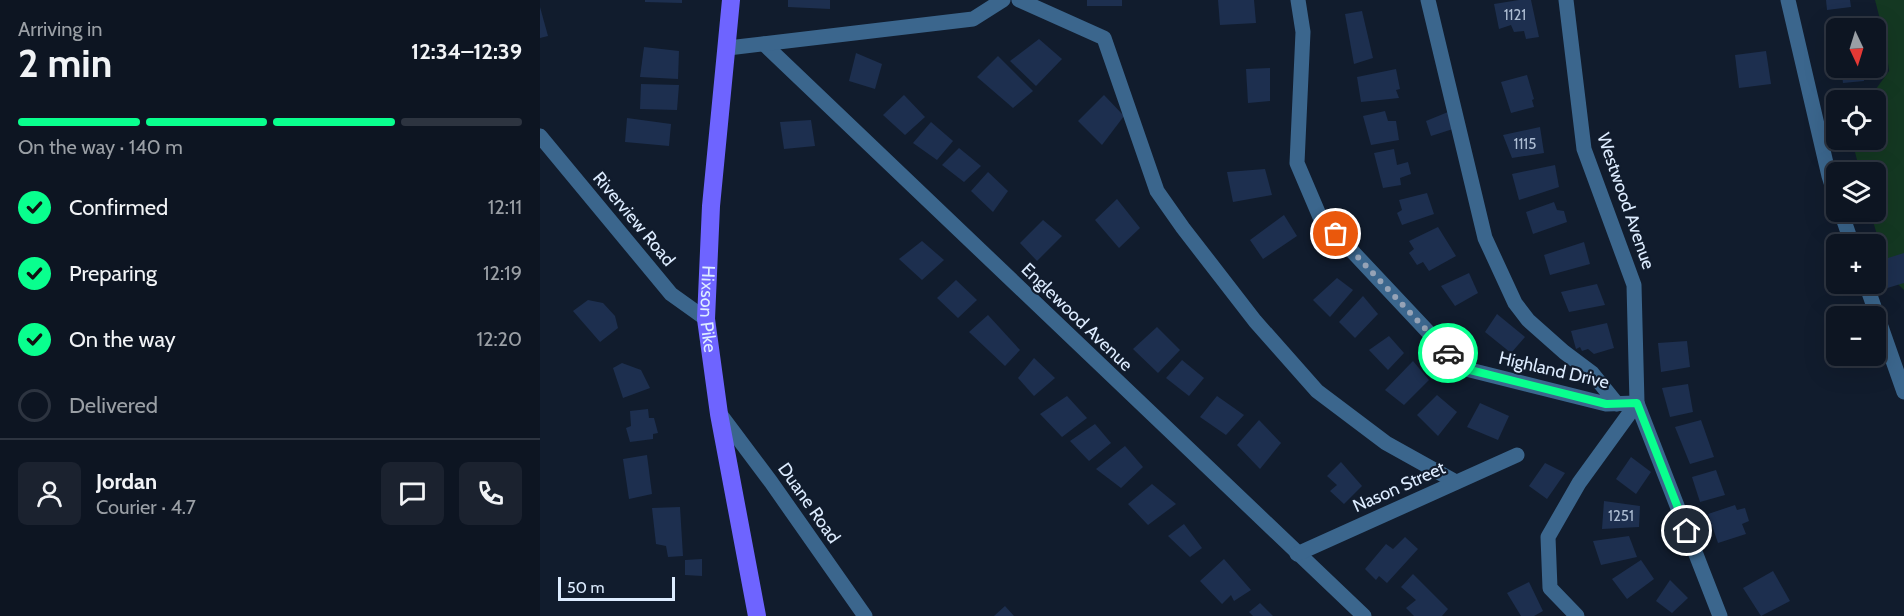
<!DOCTYPE html>
<meta charset="utf-8">
<style>
body{margin:0;font-family:Cabin,sans-serif;background:#1b222f;color:#f1f3f6;height:100vh;display:flex;flex-direction:column;font-size:22px;white-space:nowrap}
*{box-sizing:border-box;margin:0}
p{font-size:20px;color:#9a9fa5}
.icon{flex:none;width:33px;height:33px;fill:none;stroke:currentColor;stroke-width:2;stroke-linecap:round;stroke-linejoin:round}
.map{position:relative;flex:1;overflow:hidden}
.drawer{display:flex;flex-direction:column;background:#0d1522;width:540px}
.drawer>*{flex:none}
.needle{width:39px;rotate:176deg}
.controls{position:absolute;left:1286px;top:18px;display:grid;gap:12px}
.controls a{display:grid;place-items:center;width:60px;height:60px;border-radius:9px;background:#0d1522;box-shadow:0 6px 24px #0002,0 0 0 2px #2d3440;font-size:30px}
.scale{position:absolute;left:18px;bottom:15px;width:117px;box-sizing:border-box;padding-left:6px;border:3px solid #ddecff;border-top:0;font-size:16px;line-height:21px;white-space:nowrap;color:#ddecff;-webkit-text-stroke:4px #111c2d;paint-order:stroke}
.pin{position:absolute;display:grid;place-items:center;width:51px;height:51px;color:#fff;margin:-26px;border:3px solid #fff;border-radius:50%;box-shadow:0 2px 6px #0007}
.courier{position:absolute;display:grid;place-items:center;width:60px;height:60px;margin:-30px;border:4px solid #09ff8e;border-radius:50%;background:#fff;color:#222;box-shadow:0 2px 8px #0007}
.head em{font-style:normal;font-weight:700}
.head div{display:flex;flex-direction:column-reverse}
.head{display:flex;align-items:center;justify-content:space-between;height:102px;padding:0 18px}
h1{font-size:39px;font-weight:700;line-height:45px}
.bar{display:grid;grid-template-columns:repeat(4,1fr);gap:9px 6px;align-content:center;height:72px;padding:0 18px}
.bar i{height:8px;border-radius:4px;background:#2d3440}
.bar .selected{background:#09ff8e}
.bar p{grid-column:span 4}
.line{display:flex;align-items:center;gap:15px;padding:0 18px;border-top:2px solid #2d3440}
.line div{flex:1}
.round{display:grid;place-items:center;flex:none;width:63px;height:63px;border-radius:9px;background:#1b222f}
ol{padding:0 18px;list-style:none}
li{display:flex;align-items:center;gap:18px;height:66px}
li p{margin-inline-start:auto}
li .icon{padding:6px;border-radius:50%;background:#09ff8e;color:#111;stroke-width:4}
li:last-child{color:#9a9fa5}
li i{width:33px;height:33px;border:3px solid #2d3440;border-radius:50%}
main{display:flex;flex:1;min-height:0}
.map>svg:first-child{display:block}
</style>
<main>
<section class="drawer">
<div class="head"><div><h1>2 min</h1><p>Arriving in</p></div><em>12:34–12:39</em></div>
<div class="bar"><i class="selected"></i><i class="selected"></i><i class="selected"></i><i></i><p>On the way · 140 m</p></div>
<ol>
<li><svg class="icon" aria-label="check" viewBox="0 0 24 24"><path d="M5 12l5 5 9-10"/></svg>Confirmed<p>12:11</p></li>
<li><svg class="icon" aria-label="check" viewBox="0 0 24 24"><path d="M5 12l5 5 9-10"/></svg>Preparing<p>12:19</p></li>
<li><svg class="icon" aria-label="check" viewBox="0 0 24 24"><path d="M5 12l5 5 9-10"/></svg>On the way<p>12:20</p></li>
<li><i></i>Delivered</li>
</ol>
<div class="line" style="height:108px"><a class="round"><svg class="icon" aria-label="person" viewBox="0 0 24 24"><circle cx="12" cy="8" r="4"/><path d="M4 21q1-7 8-7t8 7"/></svg></a><div><b>Jordan</b><p>Courier · 4.7</p></div><a class="round"><svg class="icon" aria-label="chat" viewBox="0 0 24 24"><path d="M4 5h16v11H9l-5 4z"/></svg></a><a class="round"><svg class="icon" aria-label="phone" viewBox="0 0 24 24"><path d="M5 4h4l2 5-3 2q2 4 5 5l2-3 5 2v4C11 20 4 13 5 4z"/></svg></a></div>
</section>
<div class="map">
<svg width="1364" height="616" viewBox="0 0 1364 616">
<rect width="100%" height="100%" fill="#111c2d"/>
<polygon fill="#143822" points="1335,0 1364,0 1364,290 1350,276 1330,212 1335,212 1335,172 1320,172 1312,140 1335,140 1335,100 1328,100 1349,71 1345,39"/>
<g fill="#1d2f4f">
<polygon points="105,0 142,0 142,3 105,2"/>
<polygon points="248,0 290,0 290,9 248,7"/>
<rect x="547" y="0" width="35" height="6"/>
<polygon points="678,0 714,0 716,23 680,25"/>
<polygon points="979,0 991,0 999,37 986,39 984,31 974,32 971,25 959,29 954,4"/>
<polygon points="1286,0 1310,0 1311,7 1287,10"/>
<polygon points="0,7 8,36 0,38"/>
<polygon points="822,11 833,58 814,64 805,14"/>
<polygon points="1312,16 1314,28 1296,28 1295,45 1290,20"/>
<polygon points="499,39 522,59 496,86 470,61"/>
<polygon points="104,47 139,51 138,79 100,77"/>
<polygon points="1226,51 1231,84 1199,88 1195,55"/>
<polygon points="316,53 342,64 335,89 309,81"/>
<polygon points="458,56 493,91 473,108 437,77"/>
<polygon points="730,68 730,101 708,103 706,69"/>
<polygon points="1301,68 1323,68 1324,81 1303,83"/>
<polygon points="856,69 860,89 856,90 859,98 821,102 817,77"/>
<polygon points="987,75 994,99 992,100 994,107 971,113 961,82"/>
<polygon points="101,84 139,85 137,110 100,109"/>
<polygon points="364,95 385,117 365,135 343,115"/>
<polygon points="564,95 584,116 562,145 538,121"/>
<polygon points="845,111 848,121 856,121 859,140 831,145 823,116"/>
<polygon points="908,112 913,129 891,136 886,121"/>
<polygon points="87,118 131,124 129,146 85,142"/>
<polygon points="271,120 275,146 244,149 240,122"/>
<polygon points="391,122 413,141 397,160 373,143"/>
<polygon points="1000,127 1004,153 972,158 963,135"/>
<polygon points="419,148 441,166 424,182 402,165"/>
<polygon points="854,149 857,165 868,162 871,174 860,178 861,185 843,188 834,153"/>
<polygon points="1015,165 1019,187 979,200 972,174"/>
<polygon points="725,169 732,195 693,202 687,172"/>
<polygon points="448,172 468,191 453,212 431,191"/>
<polygon points="887,193 894,214 862,225 857,213 862,210 859,200"/>
<polygon points="577,199 600,228 579,248 555,220"/>
<polygon points="1014,202 1017,210 1024,211 1027,222 993,234 986,212"/>
<polygon points="744,215 757,236 723,259 710,240"/>
<polygon points="503,220 522,236 497,261 480,243"/>
<polygon points="898,227 916,256 889,271 883,262 877,265 869,253 874,249 869,241"/>
<polygon points="382,241 404,260 382,280 359,259"/>
<polygon points="1044,242 1050,264 1010,275 1004,255"/>
<polygon points="1364,253 1364,283 1344,289 1335,262"/>
<polygon points="929,273 938,293 915,306 901,286"/>
<polygon points="797,278 813,290 790,317 773,300"/>
<polygon points="416,280 437,300 418,318 397,298"/>
<polygon points="1057,284 1065,305 1029,312 1021,292"/>
<polygon points="823,296 838,314 815,338 799,322"/>
<polygon points="48,300 63,303 75,316 78,328 60,342 33,311"/>
<polygon points="957,314 985,337 971,353 945,332"/>
<polygon points="448,315 480,350 465,366 429,332"/>
<polygon points="1067,323 1074,348 1054,354 1048,349 1042,351 1040,347 1036,349 1031,331"/>
<polygon points="617,327 640,350 618,373 593,349"/>
<polygon points="849,336 864,353 848,370 829,350"/>
<polygon points="1147,341 1150,367 1121,372 1118,343"/>
<polygon points="494,358 515,378 494,396 478,378"/>
<polygon points="642,360 664,378 649,396 626,378"/>
<polygon points="873,361 889,380 864,405 845,390"/>
<polygon points="82,363 101,370 110,388 83,398 73,368"/>
<polygon points="1148,384 1153,412 1130,417 1122,388"/>
<polygon points="897,395 917,412 898,436 877,415"/>
<polygon points="527,396 547,418 522,437 500,414"/>
<polygon points="677,396 704,415 686,435 660,417"/>
<polygon points="940,403 969,416 958,440 927,427"/>
<polygon points="108,409 109,418 114,418 118,433 113,434 113,439 90,442 86,428 91,426 90,411"/>
<polygon points="719,420 741,443 720,469 697,445"/>
<polygon points="1161,420 1174,457 1150,464 1135,427"/>
<polygon points="555,424 571,443 549,461 530,441"/>
<polygon points="585,446 603,467 581,488 556,469"/>
<polygon points="107,455 112,494 89,499 83,459"/>
<polygon points="1091,457 1111,472 1096,494 1076,479"/>
<polygon points="801,462 822,486 804,504 790,491 797,485 787,476"/>
<polygon points="1005,463 1025,473 1007,499 989,486"/>
<polygon points="1176,470 1185,495 1160,502 1152,477"/>
<polygon points="612,484 636,504 608,525 588,504"/>
<polygon points="1064,501 1100,506 1099,527 1062,529"/>
<polygon points="1195,505 1197,510 1205,508 1209,521 1202,524 1206,534 1178,543 1168,514"/>
<polygon points="140,507 143,556 128,557 126,546 116,544 112,508"/>
<polygon points="644,524 662,548 650,557 628,536"/>
<polygon points="1089,536 1097,557 1061,565 1053,541"/>
<polygon points="865,537 878,549 847,583 839,576 836,580 825,569 846,544 853,549"/>
<polygon points="162,559 162,576 145,575 145,560"/>
<polygon points="684,559 711,590 694,601 691,595 682,604 660,581"/>
<polygon points="1101,560 1114,579 1087,599 1072,579"/>
<polygon points="1233,571 1250,601 1221,616 1203,588"/>
<polygon points="873,574 908,609 902,616 874,616 866,608 876,600 861,587"/>
<polygon points="1130,580 1148,598 1132,613 1116,601"/>
<polygon points="989,582 1003,611 994,616 981,616 967,593"/>
<polygon points="720,603 733,616 713,616 709,612"/>
<polygon points="465,606 474,616 454,616"/>
</g>
<g fill="none" stroke-linecap="round" stroke-linejoin="round">
<g stroke="#3b668d" stroke-width="15">
<polyline points="479,0 564,38 617,191 643,228 715,321 777,391 846,443 916,482"/>
<polyline points="758,0 763,32 757,163 780,217 922,368 1066,404 1097,403"/>
<polyline points="888,0 945,238 975,303 988,320 1024,352 1052,373 1077,404"/>
<polyline points="1026,0 1044,149 1094,285 1097,403 1180,616"/>
<polyline points="1248,0 1289,176 1296,198"/>
<polyline points="224,44 824,616"/>
<polyline points="188,48 433,19 463,0"/>
<polyline points="0,136 131,294 166,319"/>
<polyline points="1301,212 1312,244"/>
<polyline points="1326,284 1364,392"/>
<polyline points="180,414 231,482 325,616"/>
<polyline points="757,554 977,455"/>
<polyline points="1037,616 1010,588 1008,537 1039,483 1097,403"/>
</g>
<path stroke="#6e64ff" stroke-width="18" id="s1" d="M191,0L171,206L166,319L179,414L217,616"/>
</g>
<g fill="none" stroke-linecap="round" stroke-linejoin="round">
<polyline stroke="#96a3b6" stroke-width="6" stroke-dasharray="0 10.8" points="796,234 908,353"/>
<polyline stroke="#09ff8e" stroke-width="8" points="908,353 922,368 1066,404 1097,403 1147,531"/>
</g>
<g text-anchor="middle" dominant-baseline="central" stroke-width="4.5" stroke-linejoin="round" paint-order="stroke">
<g font-size="15" fill="#adbdd3">
<text x="975" y="15">1121</text>
<text x="985" y="144">1115</text>
<text x="1081" y="516">1251</text>
</g>
<g font-size="18" fill="#ddecff" stroke="#111c2d">
<text transform="translate(1086 201) rotate(71)">Westwood Avenue</text>
<text transform="translate(94 219) rotate(50)">Riverview Road</text>
<text stroke="none"><textPath href="#s1" startOffset="310">Hixson Pike</textPath></text>
<text transform="translate(537 317) rotate(44)">Englewood Avenue</text>
<text transform="translate(1014 370) rotate(13)">Highland Drive</text>
<text transform="translate(859 487) rotate(-24)">Nason Street</text>
<text transform="translate(269 503) rotate(55)">Duane Road</text>
</g>
</g>
</svg>
<div class="controls">
<a><svg class="needle" viewBox="-14 -14 28 28"><path d="M0-13l5 13h-10z" fill="#e53935"/><path d="M0 13l5-13h-10z" fill="#9a9fa5"/></svg></a>
<a><svg class="icon" aria-label="locate" viewBox="0 0 24 24"><circle cx="12" cy="12" r="6"/><path d="M12 2v4M12 18v4M2 12h4M18 12h4"/></svg></a>
<a><svg class="icon" aria-label="layers" viewBox="0 0 24 24"><path d="M12 4l9 5-9 5-9-5zM3 14l9 5 9-5"/></svg></a>
<a>+</a>
<a>−</a>
</div>
<div class="scale">50 m</div>
<div class="pin" style="left:796px;top:234px;background:#ea580c"><svg class="icon" aria-label="bag" viewBox="0 0 24 24"><path d="M5 8h14l-1 12H6zM9 8a3 3 0 0 1 6 0"/></svg></div>
<div class="pin" style="left:1147px;top:531px;background:#1f2937"><svg class="icon" aria-label="home" viewBox="0 0 24 24"><path d="M3 11l9-7 9 7M6 9v11h12V9"/></svg></div>
<div class="courier" style="left:908px;top:353px"><svg class="icon" aria-label="car" viewBox="0 0 24 24"><path d="M5 17H2v-5l4-1 3-4h7l3 4 3 1v5h-3M9 17h6M6 11h13"/><circle cx="7" cy="17" r="2"/><circle cx="17" cy="17" r="2"/></svg></div>
</div>
</main>
